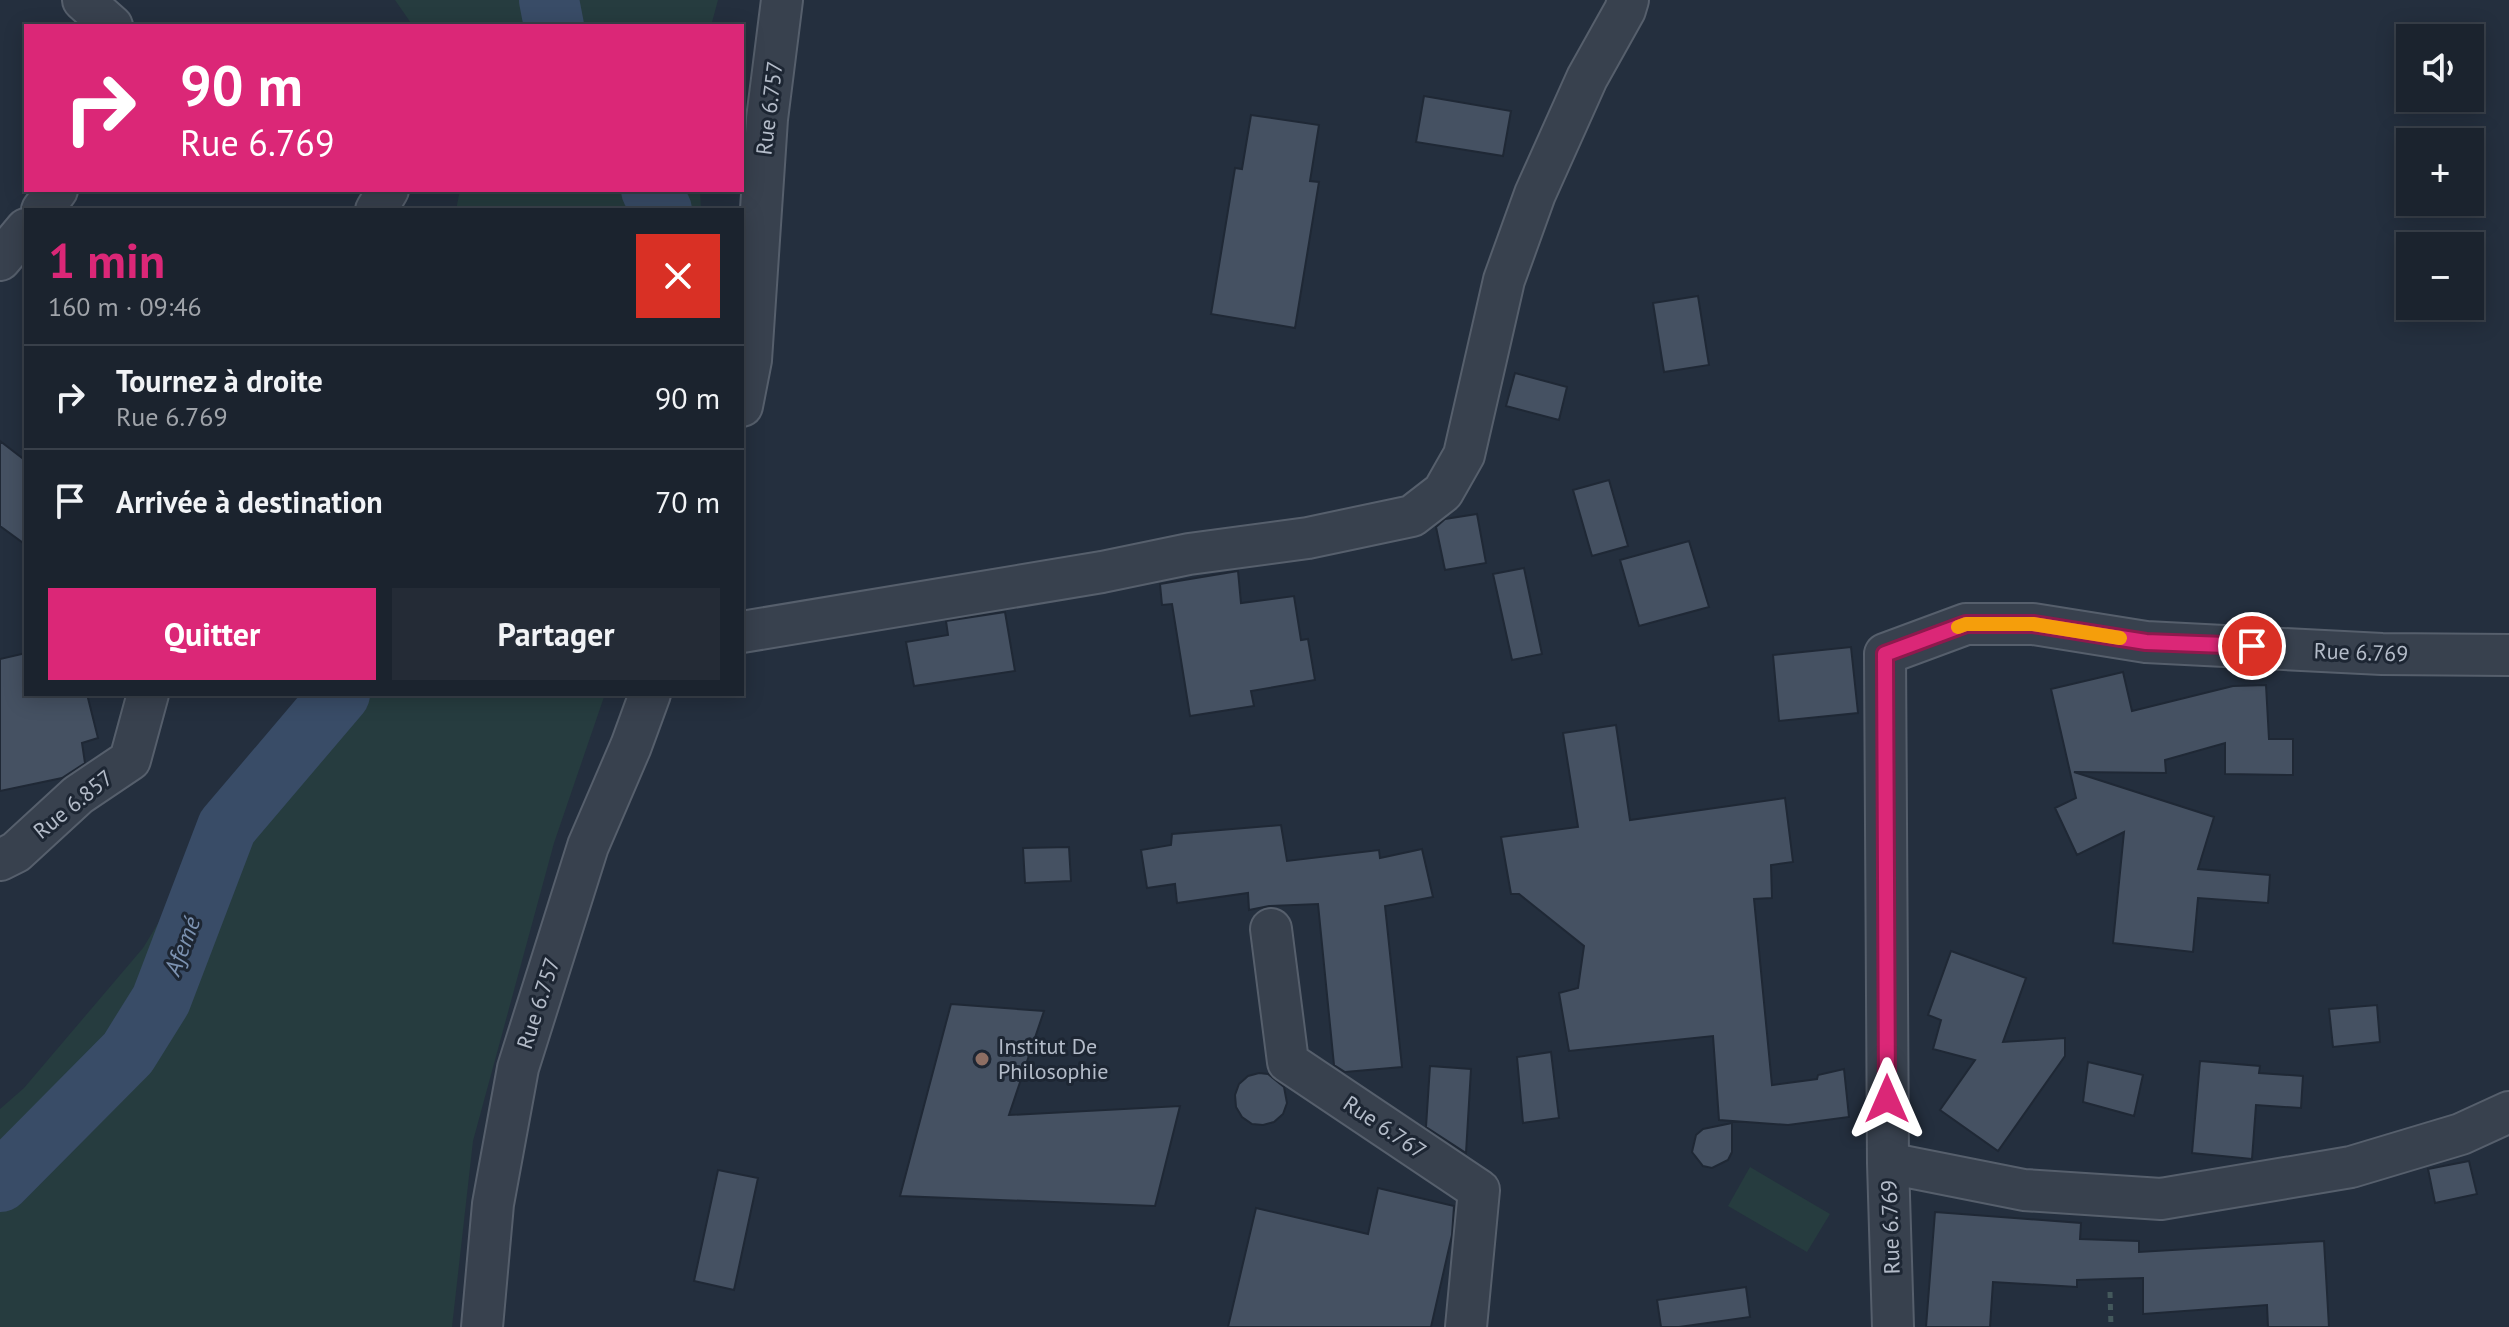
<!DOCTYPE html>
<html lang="fr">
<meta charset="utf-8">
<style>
:root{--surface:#1b232e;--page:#242b36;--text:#f1f3f6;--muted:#a0a4aa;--line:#39404a;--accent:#db2777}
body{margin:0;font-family:"PT Sans",sans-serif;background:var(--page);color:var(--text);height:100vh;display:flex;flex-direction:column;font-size:30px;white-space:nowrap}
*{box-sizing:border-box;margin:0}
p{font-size:26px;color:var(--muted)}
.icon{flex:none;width:44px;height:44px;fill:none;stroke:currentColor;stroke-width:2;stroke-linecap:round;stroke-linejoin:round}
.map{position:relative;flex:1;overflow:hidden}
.details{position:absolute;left:24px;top:208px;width:720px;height:488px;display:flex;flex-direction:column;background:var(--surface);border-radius:0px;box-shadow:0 4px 20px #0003,0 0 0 2px var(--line)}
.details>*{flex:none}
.guide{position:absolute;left:24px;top:24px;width:720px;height:168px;border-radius:0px;box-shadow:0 4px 20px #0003,0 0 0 2px var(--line);background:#db2777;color:#fff;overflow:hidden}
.tools{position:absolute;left:2396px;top:24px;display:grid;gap:16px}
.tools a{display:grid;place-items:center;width:88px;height:88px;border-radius:0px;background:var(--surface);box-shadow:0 4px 20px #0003,0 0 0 2px var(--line);font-size:40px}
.pin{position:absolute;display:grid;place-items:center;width:68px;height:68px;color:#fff;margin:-34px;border:4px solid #fff;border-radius:50%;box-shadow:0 2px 8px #0007}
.me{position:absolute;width:88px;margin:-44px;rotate:0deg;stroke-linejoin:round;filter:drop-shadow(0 0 6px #0008)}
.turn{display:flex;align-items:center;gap:28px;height:168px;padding:0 24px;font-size:36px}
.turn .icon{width:104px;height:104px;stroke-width:2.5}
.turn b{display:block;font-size:56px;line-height:68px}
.round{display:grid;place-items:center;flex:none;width:84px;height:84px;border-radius:0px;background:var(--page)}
.headline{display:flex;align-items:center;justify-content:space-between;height:136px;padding:0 24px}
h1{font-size:48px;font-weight:700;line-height:60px;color:var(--accent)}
.cta{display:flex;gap:16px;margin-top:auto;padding:16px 24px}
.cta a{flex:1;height:92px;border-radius:0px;background:var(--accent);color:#fff;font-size:32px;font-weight:700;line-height:92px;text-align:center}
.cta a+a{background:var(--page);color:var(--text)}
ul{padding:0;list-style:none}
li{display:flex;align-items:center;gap:24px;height:104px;padding:0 24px;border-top:2px solid var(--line)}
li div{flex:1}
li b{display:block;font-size:30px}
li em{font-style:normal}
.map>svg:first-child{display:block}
</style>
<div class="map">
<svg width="2509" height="1327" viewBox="0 0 2509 1327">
<rect width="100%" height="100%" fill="#242f3e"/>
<path fill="#263c3f" d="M395,0H718L711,26H413Z
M460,190H700L701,210H456Z
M319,694H605L554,843L473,1141L452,1327H0V1109L24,1088L143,948L246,779Z
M1750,1167L1830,1214L1807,1252L1728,1206Z"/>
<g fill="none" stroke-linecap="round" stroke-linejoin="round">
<path stroke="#394c67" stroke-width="60" d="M549,0L554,26
M651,190L662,210
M0,1182L128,1053L161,1000L227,827L340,694"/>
</g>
<path fill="#455162" stroke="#1f2835" stroke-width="2" d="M1424,96L1511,111L1503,156L1416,142Z
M1251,115L1319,125L1310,181L1319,182L1295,328L1211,314L1235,168L1242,169Z
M1698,296L1709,365L1664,372L1653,303Z
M1515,373L1567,387L1559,420L1506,406Z
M0,441L26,461V545L0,526Z
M1609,480L1628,546L1592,556L1573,490Z
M1477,514L1486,563L1445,570L1436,527L1445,519Z
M1689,541L1709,607L1639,626L1620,560Z
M1524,568L1542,654L1512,660L1493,574Z
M1238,571L1241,603L1294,596L1301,640L1308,639L1315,680L1251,691L1254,706L1190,716L1172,604L1162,605L1160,584Z
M1005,612L1015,671L914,686L906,642L948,635L946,621Z
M1851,647L1858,713L1779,721L1773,655Z
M26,653V694H87L98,738L82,743L85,763L62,778L0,791V659Z
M2123,672L2132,711L2233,686L2266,685L2269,739H2293V775L2225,774V743L2165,760L2166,773L2074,772L2214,817L2198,869L2270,875L2268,903L2198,898L2193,952L2113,943L2124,832L2077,855L2055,808L2076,798L2051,689Z
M1616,725L1630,820L1785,798L1793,862L1771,865L1772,898L1754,899L1772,1085L1817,1079L1818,1075L1844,1069L1849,1117L1788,1125L1719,1120L1713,1036L1569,1051L1559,993L1578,988L1584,946L1519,894H1511L1501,837L1578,827L1563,733Z
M1281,825L1287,861L1379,850L1380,858L1422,849L1433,897L1385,906L1402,1067L1345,1072L1334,1065L1318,904L1269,906L1249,910L1248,893L1177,903L1175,884L1147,888L1141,850L1171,845L1172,834Z
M1069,847L1071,881L1025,883L1023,848Z
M1951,951L2026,978L2003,1042L2065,1038V1056L1998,1151L1940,1110L1975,1060L1933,1049L1941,1020L1928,1015Z
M951,1004L1044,1011L1009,1115L1180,1106L1155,1206L900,1196Z
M2377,1005L2380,1042L2333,1047L2329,1009Z
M1551,1052L1559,1118L1523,1123L1517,1057Z
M2200,1061L2260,1066L2259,1073L2303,1076L2301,1108L2256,1105L2252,1159L2192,1153Z
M2088,1062L2143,1075L2134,1116L2083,1102Z
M1430,1066L1471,1069L1466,1153L1426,1127Z
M1259,1073L1268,1074L1284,1087L1287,1103L1283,1114L1274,1122L1263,1125L1252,1124L1242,1117L1236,1107L1235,1095L1239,1084L1248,1076Z
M1732,1123V1152L1728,1160L1712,1168L1703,1166L1692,1152L1696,1135L1703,1129Z
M2469,1161L2477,1194L2435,1203L2428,1169Z
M718,1170L758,1178L734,1290L694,1281Z
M1378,1188L1454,1206L1452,1235L1431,1327H1228L1256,1208L1368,1234Z
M1935,1212L2081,1223L2080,1239L2139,1241V1252L2324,1241L2329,1327H2268L2267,1305L2143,1314V1278L2077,1280V1287L1993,1282L1990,1327H1926Z
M1746,1287L1750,1317L1679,1327H1661L1657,1300Z"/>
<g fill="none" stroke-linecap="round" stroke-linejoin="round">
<defs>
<path id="minor" d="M83,0L112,26
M42,210L57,190
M376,210L388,190
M0,260L26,229
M742,406L751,360L767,119L782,0
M742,632L1102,572L1189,554L1308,538L1412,516L1443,492L1464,455L1504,280L1535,194L1587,78L1625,10L1628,0
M0,860L16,852L78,795L130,760L148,694
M1271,929L1288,1062L1479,1190L1466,1327
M1888,1163L2024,1190L2161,1199L2351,1167L2461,1134L2509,1112
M482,1327L493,1204L518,1068L588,846L631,746L650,694
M1893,1327L1888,1163L1885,654L1966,624H2033L2146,642L2382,654L2509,655"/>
</defs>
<use href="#minor" stroke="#565f6c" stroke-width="44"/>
<path stroke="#44595c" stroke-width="5" stroke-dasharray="6 6" stroke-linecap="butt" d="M2110,1292L2111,1327"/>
<use href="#minor" stroke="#38414e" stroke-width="40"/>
</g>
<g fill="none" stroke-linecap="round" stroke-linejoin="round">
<defs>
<path id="route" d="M1887,1099L1885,654L1966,624H2033L2146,642L2252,646"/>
</defs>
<use href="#route" stroke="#8e194d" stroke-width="20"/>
<use href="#route" stroke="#db2777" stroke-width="14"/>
<path stroke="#f59e0b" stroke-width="14" d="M1958,627L1966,624H2033L2120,638"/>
</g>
<circle fill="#8d6e63" stroke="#1d2633" stroke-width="3" cx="982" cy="1059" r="8"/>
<g text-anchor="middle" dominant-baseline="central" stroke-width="6" stroke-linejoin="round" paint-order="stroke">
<g font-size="22" fill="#b4bcc9" stroke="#1d2633">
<text transform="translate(769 108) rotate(-83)">Rue 6.757</text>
<text transform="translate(2361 652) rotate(2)">Rue 6.769</text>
<text transform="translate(73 804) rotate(-39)">Rue 6.857</text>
<text transform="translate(538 1003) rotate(-72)">Rue 6.757</text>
<text transform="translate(1385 1127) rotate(34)">Rue 6.767</text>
<text transform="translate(1890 1227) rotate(-92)">Rue 6.769</text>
</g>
<g font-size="22" fill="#b4bcc9" stroke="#1d2633" text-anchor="start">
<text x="998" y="1046">Institut De<tspan x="998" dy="25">Philosophie</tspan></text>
</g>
<g font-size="24" font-style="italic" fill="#7c92b1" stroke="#1d2633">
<text transform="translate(182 946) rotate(-69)">Afemé</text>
</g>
</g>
</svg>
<div class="tools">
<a><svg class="icon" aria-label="sound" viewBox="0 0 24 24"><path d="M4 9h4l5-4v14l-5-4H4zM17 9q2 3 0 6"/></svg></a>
<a>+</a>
<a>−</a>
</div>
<div class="pin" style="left:2252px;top:646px;background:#d93025"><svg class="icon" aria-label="arrive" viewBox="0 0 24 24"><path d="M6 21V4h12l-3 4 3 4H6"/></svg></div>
<svg class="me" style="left:1887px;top:1099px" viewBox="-20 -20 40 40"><path d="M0-17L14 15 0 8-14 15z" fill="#db2777" stroke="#fff" stroke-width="4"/></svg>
<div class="guide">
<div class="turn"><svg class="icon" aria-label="right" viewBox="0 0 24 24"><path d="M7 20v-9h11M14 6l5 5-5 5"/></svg><div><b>90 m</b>Rue 6.769</div></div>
</div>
<section class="details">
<div class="headline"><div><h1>1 min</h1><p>160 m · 09:46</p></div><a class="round" style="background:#d93025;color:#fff"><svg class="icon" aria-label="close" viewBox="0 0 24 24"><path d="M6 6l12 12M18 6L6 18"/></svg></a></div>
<ul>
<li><svg class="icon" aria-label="right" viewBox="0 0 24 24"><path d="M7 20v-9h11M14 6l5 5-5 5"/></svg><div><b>Tournez à droite</b><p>Rue 6.769</p></div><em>90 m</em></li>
<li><svg class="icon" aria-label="arrive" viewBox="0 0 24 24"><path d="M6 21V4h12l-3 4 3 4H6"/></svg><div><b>Arrivée à destination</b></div><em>70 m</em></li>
</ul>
<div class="cta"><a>Quitter</a><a>Partager</a></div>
</section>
</div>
